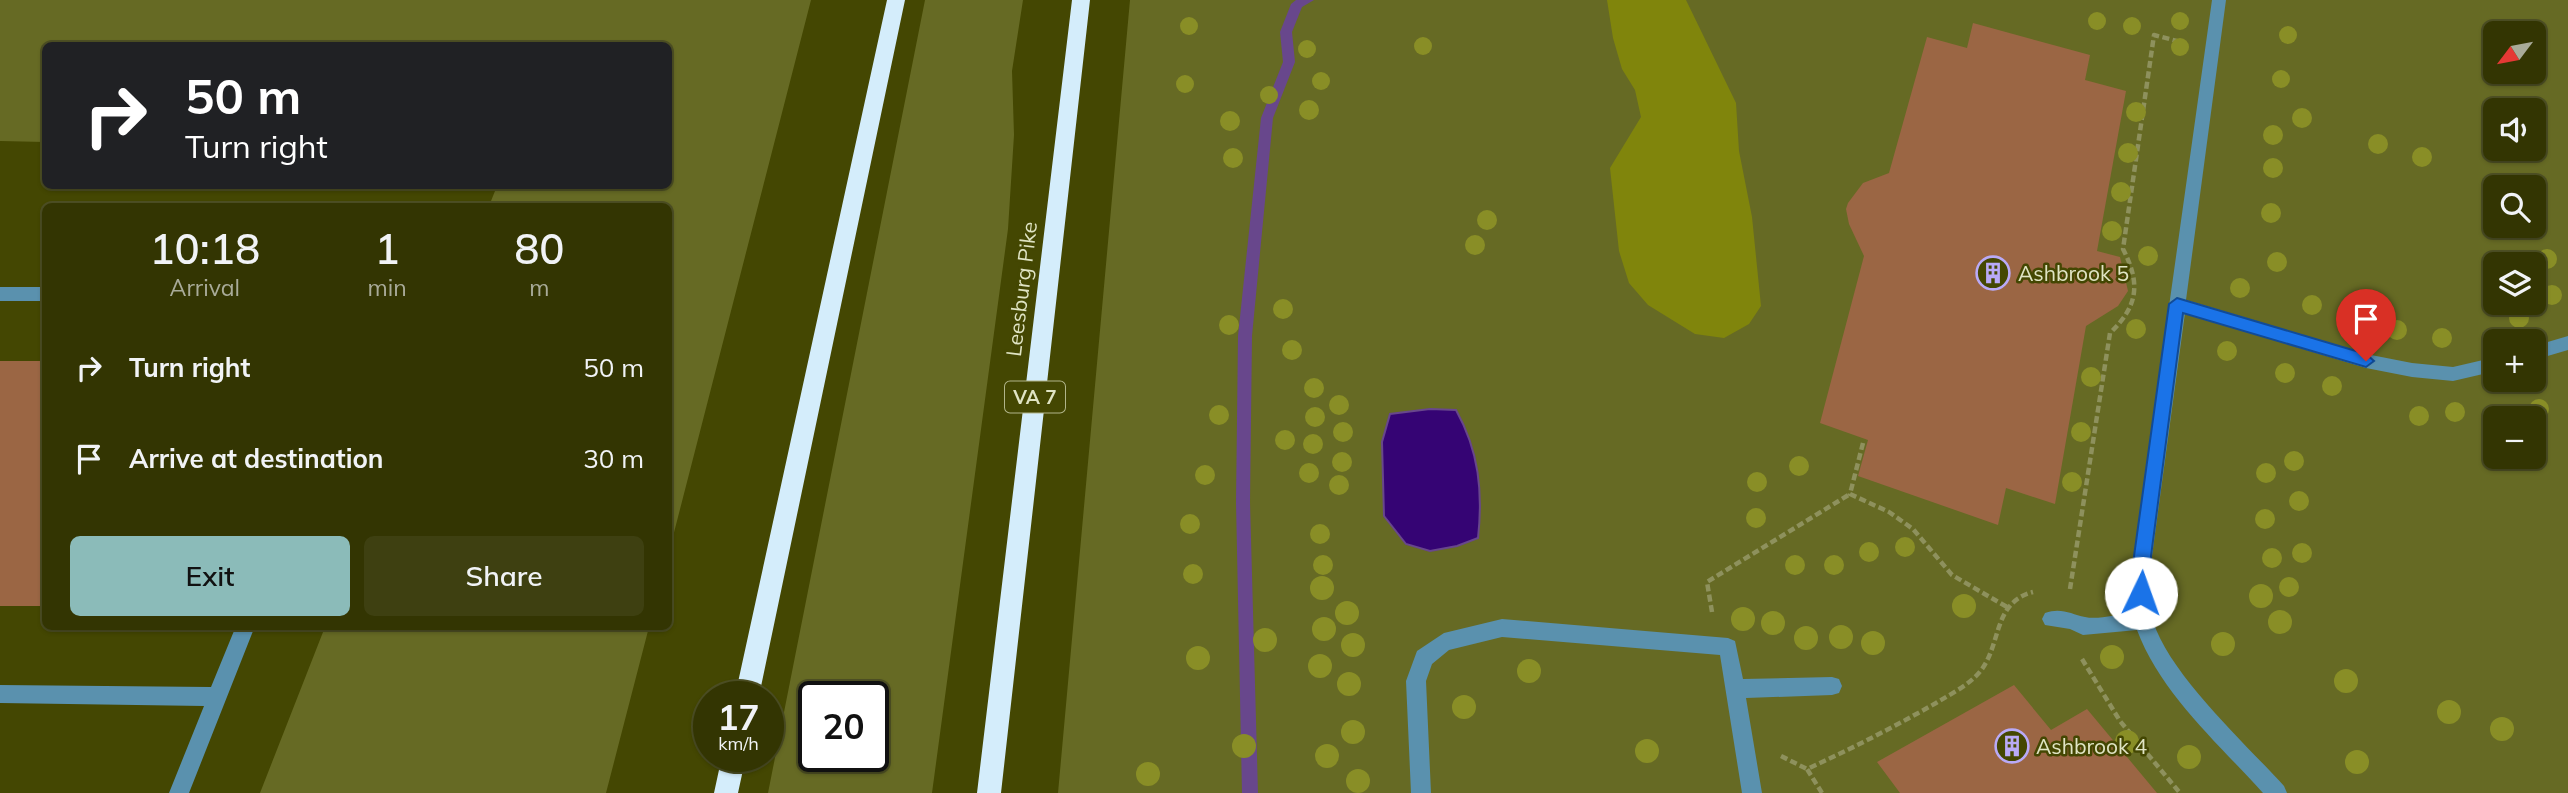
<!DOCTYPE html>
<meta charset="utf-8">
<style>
:root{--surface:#333502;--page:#3e4011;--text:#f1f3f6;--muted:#a9ab99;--line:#4e5024;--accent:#8bbbb9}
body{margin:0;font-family:Mulish,sans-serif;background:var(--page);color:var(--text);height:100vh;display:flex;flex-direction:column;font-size:26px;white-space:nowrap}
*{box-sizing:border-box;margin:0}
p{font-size:23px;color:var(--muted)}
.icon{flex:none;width:38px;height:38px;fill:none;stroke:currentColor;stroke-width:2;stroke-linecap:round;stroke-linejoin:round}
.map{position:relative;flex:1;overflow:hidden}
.panel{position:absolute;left:42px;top:203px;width:630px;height:427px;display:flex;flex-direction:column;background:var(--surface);border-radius:10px;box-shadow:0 2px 5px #0004,0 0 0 2px var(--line)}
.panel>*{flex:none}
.guide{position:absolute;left:42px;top:42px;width:630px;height:147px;border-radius:10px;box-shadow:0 2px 5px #0004,0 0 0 2px var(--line);background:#202124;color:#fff;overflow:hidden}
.needle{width:46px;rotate:238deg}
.buttons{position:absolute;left:2483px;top:21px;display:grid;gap:14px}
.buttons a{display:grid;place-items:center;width:63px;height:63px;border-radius:10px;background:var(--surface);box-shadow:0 2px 5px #0004,0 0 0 2px var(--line);font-size:35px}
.speed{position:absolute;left:693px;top:681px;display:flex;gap:14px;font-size:35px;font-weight:700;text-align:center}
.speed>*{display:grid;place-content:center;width:91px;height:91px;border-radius:50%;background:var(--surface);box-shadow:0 2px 5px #0004,0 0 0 2px var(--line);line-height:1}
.speed small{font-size:18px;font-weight:400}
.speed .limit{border:4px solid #111;border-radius:10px;background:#fff;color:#111}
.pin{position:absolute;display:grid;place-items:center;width:60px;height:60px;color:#fff;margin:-72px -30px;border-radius:50% 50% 50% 0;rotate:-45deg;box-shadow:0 0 7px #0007}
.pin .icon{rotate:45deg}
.me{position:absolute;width:77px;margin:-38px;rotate:3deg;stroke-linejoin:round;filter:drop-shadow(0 0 5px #0008)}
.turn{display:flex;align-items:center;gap:24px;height:147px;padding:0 28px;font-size:32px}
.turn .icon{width:91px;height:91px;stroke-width:2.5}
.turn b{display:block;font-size:49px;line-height:60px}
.eta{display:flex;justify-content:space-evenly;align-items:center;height:119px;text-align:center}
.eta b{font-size:42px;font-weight:600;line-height:49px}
.button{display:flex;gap:14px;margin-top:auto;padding:14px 28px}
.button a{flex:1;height:80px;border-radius:10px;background:var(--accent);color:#111;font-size:28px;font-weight:600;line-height:80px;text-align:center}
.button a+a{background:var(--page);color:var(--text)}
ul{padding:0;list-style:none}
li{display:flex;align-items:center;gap:21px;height:91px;padding:0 28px}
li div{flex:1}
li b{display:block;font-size:26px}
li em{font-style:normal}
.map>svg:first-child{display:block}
</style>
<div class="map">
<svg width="2568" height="793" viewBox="0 0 2568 793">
<rect width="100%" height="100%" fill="#444702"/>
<path fill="#666a24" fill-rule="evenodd" d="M0,0H811L669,552L668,206H489L497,186H668V46H46L45,142L0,141Z
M925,0H1023L1012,71L1014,135L1008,229L932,793H768ZM814,696H873V756H814Z
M1130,0H2568V793H1058ZM2496,33H2534V72H2496ZM2496,110H2534V149H2496ZM2496,187H2534V226H2496ZM2496,264H2534V303H2496ZM2496,341H2534V380H2496ZM2496,418H2534V457H2496Z
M325,627H649L606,793H260Z"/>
<path fill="#80850c" d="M1607,0H1686L1736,103L1739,151L1752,217L1761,306L1749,324L1724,338L1695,334L1648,305L1629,283L1619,251L1610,168L1641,117L1635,90L1622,69L1613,38Z"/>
<path fill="#350474" stroke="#68478c" stroke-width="2" d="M1430,409L1456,410C1479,451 1483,492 1478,538L1457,546L1430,551L1406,544L1384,516L1382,442L1390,414Z"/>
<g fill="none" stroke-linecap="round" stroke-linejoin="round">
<path fill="#68478c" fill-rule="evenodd" d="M1296,0H1314L1302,7L1292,32L1295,62L1273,118L1252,336L1250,502L1258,793H1242L1236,502L1238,336L1261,118L1283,62L1280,32L1291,4Z"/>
</g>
<path fill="#9b6644" d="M1973,23L2090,55L2085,80L2126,91L2097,251L2120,257L2128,291L2118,306L2086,326L2055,504L2006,488L1998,525L1858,476L1868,440L1820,423L1864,256L1849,224L1846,209L1848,203L1863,183L1889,173L1927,37L1967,48Z
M0,361H46V606H0Z
M2014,685L2051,730L2087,709L2157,793H1900L1877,762Z"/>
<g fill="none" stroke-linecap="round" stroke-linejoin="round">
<path stroke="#8e915d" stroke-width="4.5" stroke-dasharray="7 3.5" stroke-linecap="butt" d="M1863,443L1850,494L1889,512L1913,529L1952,575L2007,607
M2070,589L2110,333C2138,306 2141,284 2123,249L2154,35L2181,42
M1712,612L1707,582L1850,494
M2082,659L2120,721L2180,793
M1781,756L1807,769
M1822,793L1807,769C1851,749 1894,727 1936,703C1949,695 1965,687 1976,676C2003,650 1990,603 2033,592"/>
<path fill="#5a91ae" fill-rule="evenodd" d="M2212,0H2226L2186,300L2366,354L2412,363L2453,367L2496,357V371L2453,381L2412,377L2366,368L2185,313L2152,556C2151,577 2147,600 2153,621C2170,675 2245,743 2284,786L2287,793H2263C2219,744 2161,694 2137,630L2083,635L2070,629L2045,625L2042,619L2045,613C2061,607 2071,614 2085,617C2098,620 2118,614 2132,613L2134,556Z
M0,287H46V301H0Z
M2568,336V350L2534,360V346Z
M1502,619L1728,638L1735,641L1743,679L1832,677L1839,679L1842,686L1839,693L1832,695L1746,698L1762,793H1742L1720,655L1502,637L1449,650L1432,664L1426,681L1431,793H1411L1406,681L1417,651L1444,633Z
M236,626H255L189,793H169L204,706L0,703V685L211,687Z"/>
<path fill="#d4edfb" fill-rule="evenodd" d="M887,0H905L759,696H735Z
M1072,0H1090L1001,793H977Z
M722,756H746L738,793H714Z"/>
</g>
<g fill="#898e26">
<circle cx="2097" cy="21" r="9"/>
<circle cx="2180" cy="21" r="9"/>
<circle cx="1189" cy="26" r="9"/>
<circle cx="2132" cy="26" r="9"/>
<circle cx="2288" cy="35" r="9"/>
<circle cx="1423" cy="46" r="9"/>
<circle cx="2180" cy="47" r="9"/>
<circle cx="1307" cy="49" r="9"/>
<circle cx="2281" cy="79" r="9"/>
<circle cx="1321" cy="81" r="9"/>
<circle cx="1185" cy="84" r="9"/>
<circle cx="1269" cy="95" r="9"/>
<circle cx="1309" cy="110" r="10"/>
<circle cx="2136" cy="112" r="10"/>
<circle cx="2302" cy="118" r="10"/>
<circle cx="1230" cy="121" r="10"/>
<circle cx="2273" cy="135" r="10"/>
<circle cx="2378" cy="144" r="10"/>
<circle cx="2128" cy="153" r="10"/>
<circle cx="2422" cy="157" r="10"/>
<circle cx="1233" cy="158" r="10"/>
<circle cx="2273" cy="168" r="10"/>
<circle cx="2121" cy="192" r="10"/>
<circle cx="2271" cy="213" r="10"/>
<circle cx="1487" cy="220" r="10"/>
<circle cx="2112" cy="231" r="10"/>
<circle cx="1475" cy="245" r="10"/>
<circle cx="2148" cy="256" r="10"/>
<circle cx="2547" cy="259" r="10"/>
<circle cx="2277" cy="262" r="10"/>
<circle cx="2240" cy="288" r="10"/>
<circle cx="2552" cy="295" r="10"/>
<circle cx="2312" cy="305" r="10"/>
<circle cx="1283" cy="309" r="10"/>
<circle cx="2519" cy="318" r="10"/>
<circle cx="1229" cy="325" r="10"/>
<circle cx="2136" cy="329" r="10"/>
<circle cx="2397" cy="330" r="10"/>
<circle cx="2442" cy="338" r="10"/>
<circle cx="1292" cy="350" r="10"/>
<circle cx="2227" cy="351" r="10"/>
<circle cx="2285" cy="373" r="10"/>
<circle cx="2091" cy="377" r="10"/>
<circle cx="2332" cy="386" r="10"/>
<circle cx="1314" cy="388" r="10"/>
<circle cx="1339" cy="405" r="10"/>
<circle cx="2539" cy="409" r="10"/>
<circle cx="2455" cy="412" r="10"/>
<circle cx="1219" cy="415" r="10"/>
<circle cx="2419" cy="416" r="10"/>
<circle cx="1315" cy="417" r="10"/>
<circle cx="1343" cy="432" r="10"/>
<circle cx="2081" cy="432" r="10"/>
<circle cx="1285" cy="440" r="10"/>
<circle cx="1313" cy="444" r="10"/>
<circle cx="2294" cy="461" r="10"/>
<circle cx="1342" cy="462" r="10"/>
<circle cx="1799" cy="466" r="10"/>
<circle cx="1309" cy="473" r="10"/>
<circle cx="2266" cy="473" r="10"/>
<circle cx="1205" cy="475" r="10"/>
<circle cx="1757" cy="482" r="10"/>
<circle cx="2072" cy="482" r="10"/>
<circle cx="1339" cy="485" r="10"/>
<circle cx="2299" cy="501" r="10"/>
<circle cx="1756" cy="518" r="10"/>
<circle cx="2265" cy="519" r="10"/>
<circle cx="1190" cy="524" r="10"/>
<circle cx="1320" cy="534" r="10"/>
<circle cx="1905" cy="547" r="10"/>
<circle cx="1869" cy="552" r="10"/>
<circle cx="2302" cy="553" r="10"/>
<circle cx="2272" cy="558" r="10"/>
<circle cx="1323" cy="565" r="10"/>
<circle cx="1795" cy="565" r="10"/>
<circle cx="1834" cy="565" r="10"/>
<circle cx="1193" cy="574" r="10"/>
<circle cx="1322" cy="588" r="12"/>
<circle cx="2289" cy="587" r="10"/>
<circle cx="2261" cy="596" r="12"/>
<circle cx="1964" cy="606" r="12"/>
<circle cx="1347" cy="613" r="12"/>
<circle cx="1743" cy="619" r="12"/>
<circle cx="2280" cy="622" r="12"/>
<circle cx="1773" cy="623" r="12"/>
<circle cx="1324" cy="629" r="12"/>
<circle cx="1841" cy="637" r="12"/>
<circle cx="1806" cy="638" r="12"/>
<circle cx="1265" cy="640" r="12"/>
<circle cx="1873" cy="643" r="12"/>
<circle cx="2223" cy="644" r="12"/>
<circle cx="1353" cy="645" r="12"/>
<circle cx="2112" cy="657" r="12"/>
<circle cx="1198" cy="658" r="12"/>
<circle cx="1320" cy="666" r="12"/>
<circle cx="1529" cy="671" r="12"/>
<circle cx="2346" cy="681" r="12"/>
<circle cx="1349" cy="684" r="12"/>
<circle cx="1464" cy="707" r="12"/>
<circle cx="2449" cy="712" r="12"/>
<circle cx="2502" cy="729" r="12"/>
<circle cx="1353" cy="732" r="12"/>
<circle cx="2127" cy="742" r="12"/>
<circle cx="1244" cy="746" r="12"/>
<circle cx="1647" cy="751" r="12"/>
<circle cx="1327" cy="756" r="12"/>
<circle cx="2189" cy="757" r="12"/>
<circle cx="2357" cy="762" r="12"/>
<circle cx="1148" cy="774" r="12"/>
<circle cx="1358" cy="781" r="12"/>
</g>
<path fill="#1a73e8" stroke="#114b97" stroke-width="2" d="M2177,298L2366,354L2374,361L2366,367L2183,313L2151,556L2149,593L2141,601L2132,593L2134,556L2169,304Z"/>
<defs>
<symbol id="building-ring" viewBox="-11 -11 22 22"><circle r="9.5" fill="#444702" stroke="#b9aaf7" stroke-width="1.5"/><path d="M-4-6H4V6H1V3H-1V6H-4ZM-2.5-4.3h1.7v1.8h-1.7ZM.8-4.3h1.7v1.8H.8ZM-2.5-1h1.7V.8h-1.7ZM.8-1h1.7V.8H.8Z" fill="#b9aaf7"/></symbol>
</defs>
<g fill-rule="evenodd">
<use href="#building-ring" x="1974" y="254" width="38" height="38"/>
<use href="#building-ring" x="1993" y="727" width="38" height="38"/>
</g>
<g text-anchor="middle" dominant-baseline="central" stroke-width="5" stroke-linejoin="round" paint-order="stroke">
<rect fill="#444702" stroke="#b1b58a" stroke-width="2" x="1005" y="381.5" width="60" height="31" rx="5"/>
<g font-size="19" font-weight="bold" fill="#e0e4c4">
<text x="1035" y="397">VA 7</text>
</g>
<g font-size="21" fill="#e0e4c4" stroke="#444702" text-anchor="start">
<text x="2018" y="273">Ashbrook 5</text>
<text x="2036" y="746">Ashbrook 4</text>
</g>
<g font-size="21" fill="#e0e4c4" stroke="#444702">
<text transform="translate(1021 289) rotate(-83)">Leesburg Pike</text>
</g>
</g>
</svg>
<div class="buttons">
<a><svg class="needle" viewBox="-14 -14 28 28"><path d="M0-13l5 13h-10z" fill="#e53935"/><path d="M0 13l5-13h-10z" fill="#a9ab99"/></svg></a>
<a><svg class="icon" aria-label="sound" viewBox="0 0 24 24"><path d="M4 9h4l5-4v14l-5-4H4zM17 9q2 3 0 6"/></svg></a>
<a><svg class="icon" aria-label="search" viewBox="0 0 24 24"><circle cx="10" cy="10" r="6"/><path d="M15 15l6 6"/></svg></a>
<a><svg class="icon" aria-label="layers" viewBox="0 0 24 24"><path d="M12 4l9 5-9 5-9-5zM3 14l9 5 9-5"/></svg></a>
<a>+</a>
<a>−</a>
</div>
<div class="speed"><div>17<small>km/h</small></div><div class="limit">20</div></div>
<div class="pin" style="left:2366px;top:361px;background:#d93025"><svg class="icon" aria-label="arrive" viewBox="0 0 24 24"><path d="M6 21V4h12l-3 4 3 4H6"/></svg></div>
<svg class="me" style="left:2141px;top:593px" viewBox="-20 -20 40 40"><circle r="19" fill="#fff"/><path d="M0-13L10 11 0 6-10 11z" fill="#1a73e8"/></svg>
<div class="guide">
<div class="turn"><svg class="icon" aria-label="right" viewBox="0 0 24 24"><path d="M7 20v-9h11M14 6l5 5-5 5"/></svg><div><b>50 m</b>Turn right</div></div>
</div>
<section class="panel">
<div class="eta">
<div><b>10:18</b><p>Arrival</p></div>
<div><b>1</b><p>min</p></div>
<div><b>80</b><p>m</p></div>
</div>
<ul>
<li><svg class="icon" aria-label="right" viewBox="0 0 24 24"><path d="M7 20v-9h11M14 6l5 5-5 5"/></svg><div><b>Turn right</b></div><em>50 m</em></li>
<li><svg class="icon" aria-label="arrive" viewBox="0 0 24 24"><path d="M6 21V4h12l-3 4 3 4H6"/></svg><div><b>Arrive at destination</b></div><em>30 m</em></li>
</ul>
<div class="button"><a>Exit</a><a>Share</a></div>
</section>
</div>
